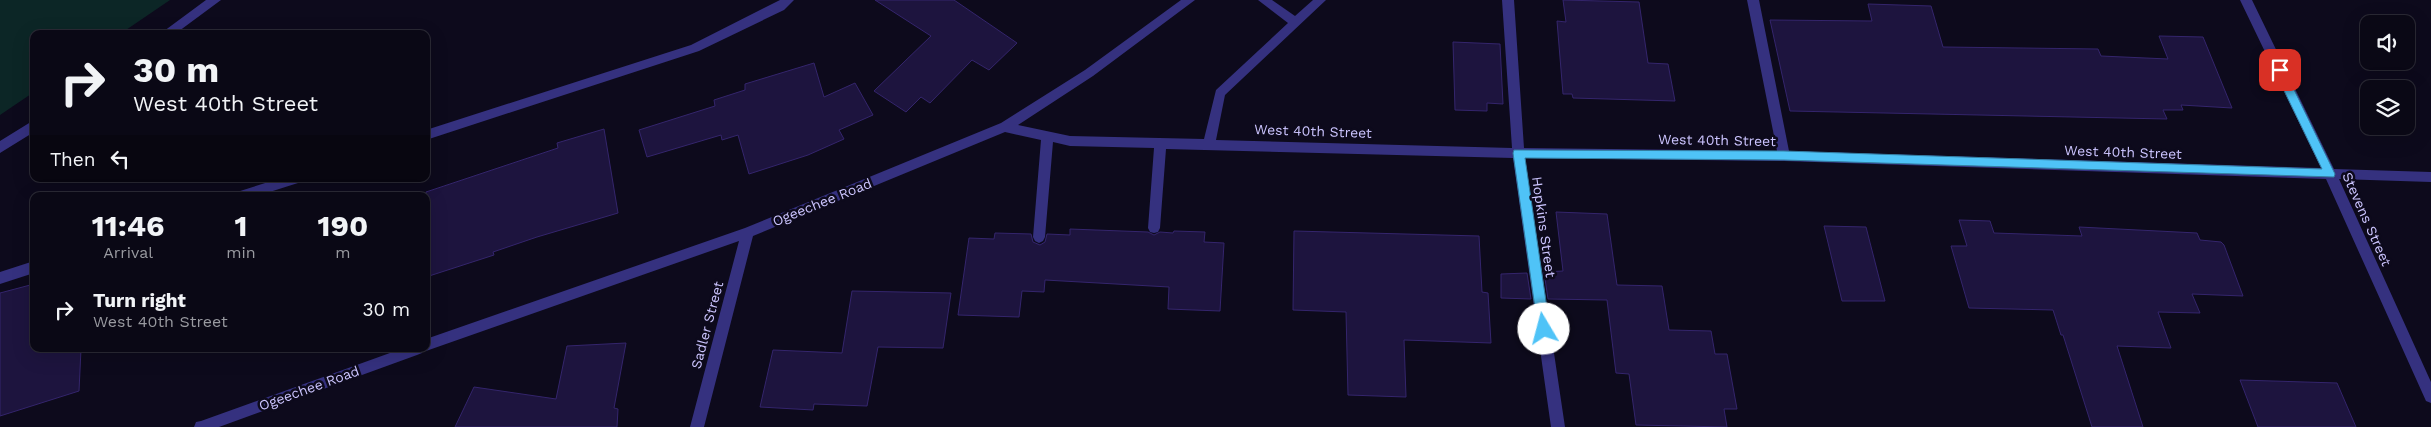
<!DOCTYPE html>
<style>
:root{--surface:#0a0815;--page:#181622;--text:#f1f3f6;--muted:#999aa0;--line:#2a2934}
body{margin:0;font-family:"Work Sans",sans-serif;background:var(--page);color:var(--text);height:100vh;display:flex;flex-direction:column;font-size:19px;white-space:nowrap}
*{box-sizing:border-box;margin:0}
p{font-size:16px;color:var(--muted)}
.icon{flex:none;width:28px;height:28px;fill:none;stroke:currentColor;stroke-width:2;stroke-linecap:round;stroke-linejoin:round}
.map{position:relative;flex:1;overflow:hidden}
.drawer{position:absolute;left:30px;top:192px;width:400px;height:160px;display:flex;flex-direction:column;background:var(--surface);border-radius:10px;box-shadow:0 5px 20px #0002,0 0 0 1px var(--line)}
.drawer>*{flex:none}
.banner{position:absolute;left:30px;top:30px;width:400px;height:152px;border-radius:10px;box-shadow:0 5px 20px #0002,0 0 0 1px var(--line);background:#0a0815;color:var(--text);overflow:hidden}
.controls{position:absolute;left:2360px;top:15px;display:grid;gap:10px}
.controls a{display:grid;place-items:center;width:55px;height:55px;border-radius:10px;background:var(--surface);box-shadow:0 5px 20px #0002,0 0 0 1px var(--line);font-size:25px}
.pin{position:absolute;display:grid;place-items:center;width:42px;height:42px;color:#fff;margin:-21px;border-radius:10px;box-shadow:0 2px 8px #0006}
.me{position:absolute;width:55px;margin:-28px;rotate:352deg;stroke-linejoin:round;filter:drop-shadow(0 0 4px #0008)}
.turn{display:flex;align-items:center;gap:18px;height:105px;padding:0 20px;font-size:22px}
.turn .icon{width:65px;height:65px;stroke-width:2.5}
.turn b{display:block;font-size:35px;line-height:42px}
.then{display:flex;align-items:center;height:48px;padding:0 20px;background:#0003;gap:10px;font-size:19px}
.eta{display:flex;justify-content:space-evenly;align-items:center;height:85px;text-align:center}
.eta b{font-size:30px;font-weight:700;line-height:35px}
ul{padding:0;list-style:none}
li{display:flex;align-items:center;gap:15px;height:65px;padding:0 20px}
li div{flex:1}
li b{display:block;font-size:19px}
li em{font-style:normal}
.map>svg:first-child{display:block}
</style>
<div class="map">
<svg width="2431" height="427" viewBox="0 0 2431 427">
<rect width="100%" height="100%" fill="#0d0a1c"/>
<path fill="#0c2626" d="M0,0H170L120,34H34V92L0,115Z"/>
<path fill="#1d143e" stroke="#34256c" d="M875,0H954L1017,43L989,70L972,60L930,103L921,97L906,112L874,91L931,36Z
M1563,0L1639,2L1648,63L1668,64L1675,101L1573,98L1572,94H1563L1557,21L1566,22Z
M1868,4L1931,6L1943,47L2098,49L2101,56L2168,59L2159,36L2203,37L2232,108L2181,105L2183,110H2163L2167,119L1790,111L1770,20L1872,21Z
M1453,42L1500,44L1503,104L1487,103V111L1455,110Z
M814,63L824,97L855,83L873,115L839,130L844,139L808,155L749,174L738,135L722,140L721,135L647,157L639,130L715,106L714,100L745,90V84Z
M604,129L618,213L537,237L493,252L494,255L426,277V192L558,148L557,143Z
M1556,212L1607,214L1617,285L1662,286L1669,330L1711,331L1715,354H1727L1737,409H1724L1727,427L1636,425L1629,374L1616,373L1607,300L1548,299L1544,272L1563,271Z
M1959,220L1990,221L1994,233L2082,236L2079,227L2197,233L2200,240L2221,242L2224,245L2243,296L2192,294L2200,313L2158,312L2171,348L2117,346L2143,427H2092L2063,335H2061L2053,310L1969,308L1951,246H1967Z
M1824,226L1866,227L1885,301H1842Z
M1070,229L1148,232L1154,235L1160,232L1173,233L1174,231L1205,232L1204,242L1224,243L1220,311L1168,309L1169,287L1045,280L1044,292L1022,291L1019,317L958,315L969,238L994,239L995,233L1031,234L1033,242L1040,245L1045,242L1047,234L1070,235Z
M1294,231L1479,236L1482,292L1488,293L1491,343L1404,340L1406,397L1348,395L1346,312L1293,310Z
M1527,273L1531,299L1501,298V274Z
M34,284V349H81L79,391L0,416V293Z
M852,291L951,293L943,348L878,347L867,406L814,404L813,410L760,407L773,350L842,353Z
M626,343L614,408L618,409L617,427H455L474,387L556,399L567,346Z
M2240,380L2337,383L2356,427H2258Z"/>
<g fill="none" stroke-linecap="round" stroke-linejoin="round">
<path fill="#35317f" fill-rule="evenodd" d="M206,0H221L175,34H160Z
M780,0H794L784,10L699,51L426,140V130L691,45Z
M1181,0H1195L1093,76L1018,125L1070,136L1204,139L1216,90L1288,23L1258,0H1272L1295,16L1313,0H1326L1225,95L1216,140L1512,148L1502,0H1514L1524,148L1777,151L1747,0H1759L1789,151L2321,168L2240,0H2252L2334,169L2431,172V182L2339,179L2431,382V403L2426,401L2326,179L1784,161L1525,158L1565,427H1551L1513,158L1166,149L1160,228L1158,232L1154,233L1150,232L1148,228L1154,148L1070,146L1053,142L1045,237L1043,241L1039,243L1035,241L1033,237L1041,140L1005,132L753,236L704,427H690L739,241L426,351L423,350L422,353L417,355L219,427H194L196,422L201,421L401,349H426V339L745,228L1001,123L1085,70Z
M34,120V132L0,153V141Z
M278,179H300L298,183L257,196H235L237,192Z
M34,261V273L0,284V272Z"/>
</g>
<path fill="#4fc3f7" stroke="#337fa1" d="M2280,65L2283,67L2335,174L2334,177L1784,160L1525,158L1550,329L1544,335L1538,329L1513,153L1514,150L1784,151L2322,169L2274,70Z"/>
<g text-anchor="middle" dominant-baseline="central" stroke-width="5" stroke-linejoin="round" paint-order="stroke">
<g font-size="14" fill="#ccc5ff" stroke="#0d0a1c">
<text transform="translate(1313 131) rotate(2)">West 40th Street</text>
<text transform="translate(1717 140) rotate(1)">West 40th Street</text>
<text transform="translate(2123 152) rotate(2)">West 40th Street</text>
<text transform="translate(822 202) rotate(-22)">Ogeechee Road</text>
<text transform="translate(2367 219) rotate(66)">Stevens Street</text>
<text transform="translate(1544 227) rotate(82)">Hopkins Street</text>
<text transform="translate(707 325) rotate(-75)">Sadler Street</text>
<text transform="translate(309 388) rotate(-20)">Ogeechee Road</text>
</g>
</g>
</svg>
<div class="controls">
<a><svg class="icon" aria-label="sound" viewBox="0 0 24 24"><path d="M4 9h4l5-4v14l-5-4H4zM17 9q2 3 0 6"/></svg></a>
<a><svg class="icon" aria-label="layers" viewBox="0 0 24 24"><path d="M12 4l9 5-9 5-9-5zM3 14l9 5 9-5"/></svg></a>
</div>
<div class="pin" style="left:2280px;top:70px;background:#d93025"><svg class="icon" aria-label="arrive" viewBox="0 0 24 24"><path d="M6 21V4h12l-3 4 3 4H6"/></svg></div>
<svg class="me" style="left:1544px;top:329px" viewBox="-20 -20 40 40"><circle r="19" fill="#fff"/><path d="M0-13L10 11 0 6-10 11z" fill="#4fc3f7"/></svg>
<div class="banner">
<div class="turn"><svg class="icon" aria-label="right" viewBox="0 0 24 24"><path d="M7 20v-9h11M14 6l5 5-5 5"/></svg><div><b>30 m</b>West 40th Street</div></div>
<div class="then">Then<svg class="icon" aria-label="left" viewBox="0 0 24 24"><path d="M17 20v-9H6M10 6l-5 5 5 5"/></svg></div>
</div>
<section class="drawer">
<div class="eta">
<div><b>11:46</b><p>Arrival</p></div>
<div><b>1</b><p>min</p></div>
<div><b>190</b><p>m</p></div>
</div>
<ul>
<li><svg class="icon" aria-label="right" viewBox="0 0 24 24"><path d="M7 20v-9h11M14 6l5 5-5 5"/></svg><div><b>Turn right</b><p>West 40th Street</p></div><em>30 m</em></li>
</ul>
</section>
</div>
